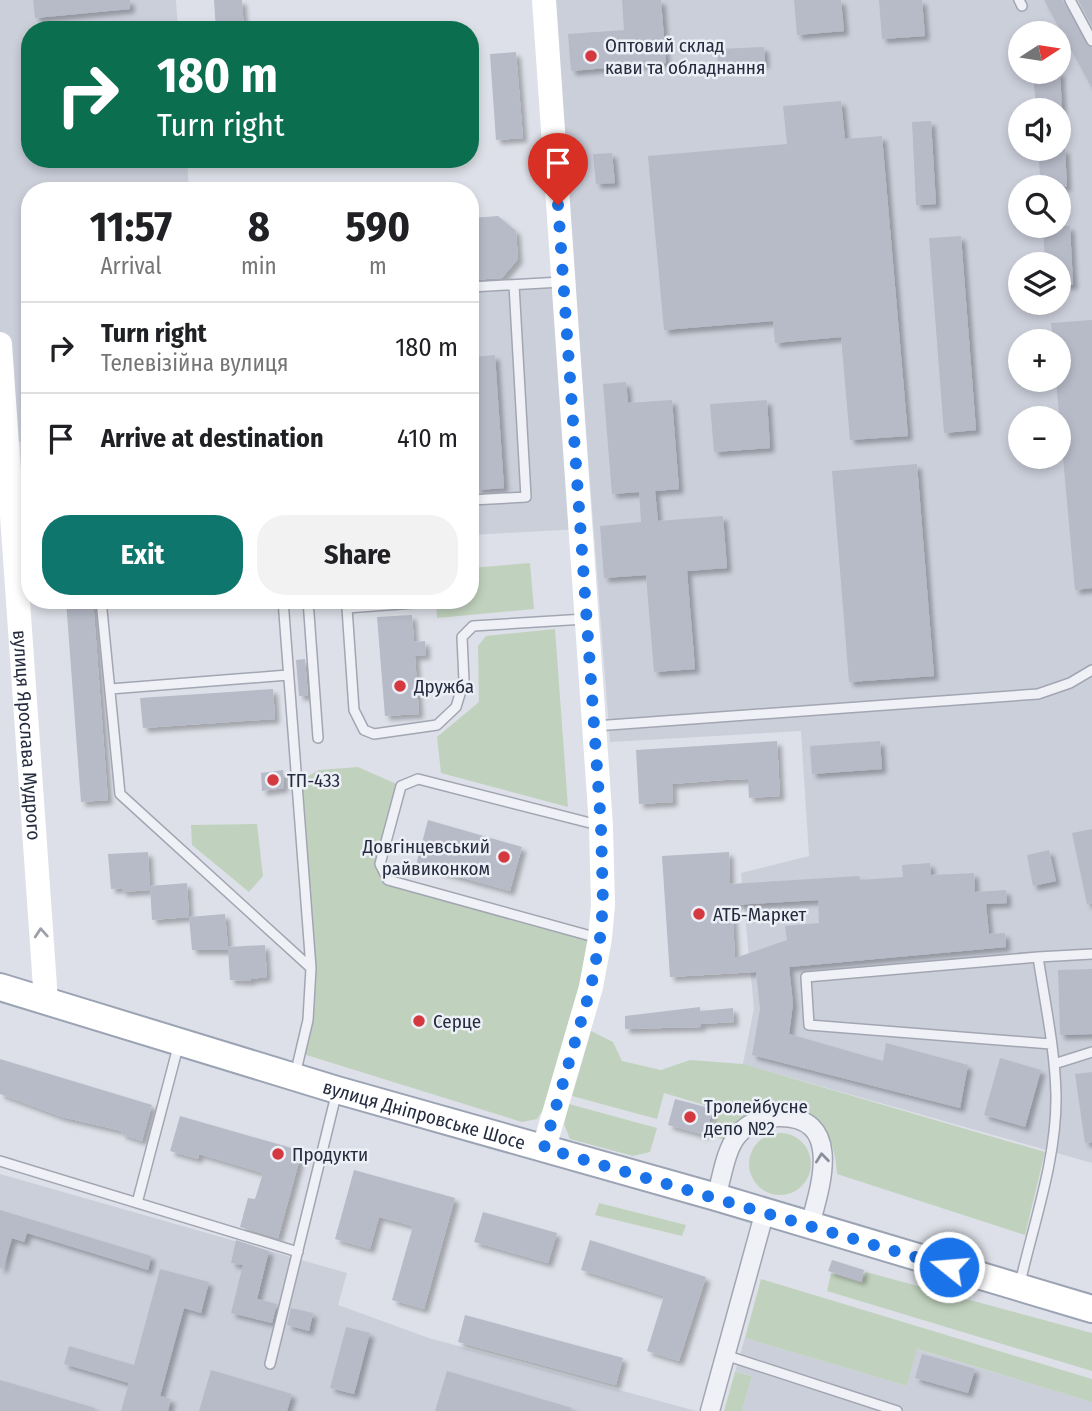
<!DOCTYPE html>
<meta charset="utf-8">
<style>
:root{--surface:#fff;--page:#f2f2f2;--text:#202124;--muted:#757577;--line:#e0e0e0;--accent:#0f766e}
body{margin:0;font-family:"Fira Sans Condensed",sans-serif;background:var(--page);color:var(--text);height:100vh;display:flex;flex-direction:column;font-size:26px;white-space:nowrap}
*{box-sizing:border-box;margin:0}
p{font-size:23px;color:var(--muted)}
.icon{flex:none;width:38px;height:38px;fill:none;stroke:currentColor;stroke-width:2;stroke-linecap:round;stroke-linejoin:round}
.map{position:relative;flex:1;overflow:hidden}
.sheet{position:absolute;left:21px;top:182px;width:458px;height:427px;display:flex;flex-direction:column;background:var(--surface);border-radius:28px;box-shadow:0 4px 10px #0003}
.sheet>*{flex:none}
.guide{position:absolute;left:21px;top:21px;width:458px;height:147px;border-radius:28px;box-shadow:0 4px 10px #0003;background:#0b6e4f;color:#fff;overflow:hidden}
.needle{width:46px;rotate:78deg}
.tools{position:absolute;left:1008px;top:21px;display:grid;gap:14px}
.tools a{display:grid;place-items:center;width:63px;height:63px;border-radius:50%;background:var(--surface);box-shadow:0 4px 10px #0003;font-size:35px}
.pin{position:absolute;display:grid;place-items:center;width:60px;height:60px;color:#fff;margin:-72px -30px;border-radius:50% 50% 50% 0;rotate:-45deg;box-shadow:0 0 7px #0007}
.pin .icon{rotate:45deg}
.me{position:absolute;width:77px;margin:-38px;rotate:287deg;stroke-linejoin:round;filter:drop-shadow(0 0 5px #0008)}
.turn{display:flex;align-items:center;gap:24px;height:147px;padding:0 21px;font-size:32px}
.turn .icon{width:91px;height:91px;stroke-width:2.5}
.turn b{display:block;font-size:49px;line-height:60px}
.eta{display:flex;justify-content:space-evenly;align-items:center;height:119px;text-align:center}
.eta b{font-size:42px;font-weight:700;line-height:49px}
.button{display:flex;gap:14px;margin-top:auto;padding:14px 21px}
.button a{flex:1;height:80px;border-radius:28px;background:var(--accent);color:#fff;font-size:28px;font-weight:700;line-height:80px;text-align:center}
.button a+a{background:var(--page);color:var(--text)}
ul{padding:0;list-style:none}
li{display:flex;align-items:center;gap:21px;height:91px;padding:0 21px;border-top:2px solid var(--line)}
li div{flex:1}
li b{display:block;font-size:26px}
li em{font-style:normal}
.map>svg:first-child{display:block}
</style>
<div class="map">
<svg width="1092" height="1411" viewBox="0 0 1092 1411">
<defs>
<filter id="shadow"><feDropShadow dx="4.5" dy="4.5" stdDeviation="2" flood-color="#0004"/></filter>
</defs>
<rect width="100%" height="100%" fill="#dde0e8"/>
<path fill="#cbcfda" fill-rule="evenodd" d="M0,0H176L178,30H30V159H187L189,191H30V441L6,443L0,351Z
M553,0H1092V1163L743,1064L754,1008L741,873L809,856L801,731L610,742ZM1020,33H1059V72H1020ZM1020,110H1059V149H1020ZM1020,187H1059V226H1020ZM1020,264H1059V303H1020ZM1020,341H1059V380H1020ZM1020,418H1059V457H1020Z
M563,282L580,529L471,535V287Z
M0,1174L347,1273L338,1305L429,1338L696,1411H0Z
M745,1338L907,1386L916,1349L1092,1402V1411H742L752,1376L735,1372Z"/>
<path fill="#c0d2bd" d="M530,563L534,609L437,618L436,600H471V568Z
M555,629L568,807L441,773L437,737L479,702L478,646L486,636Z
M358,767L401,786L380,864L388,880L590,936L582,985L545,1107L537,1119L522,1122L300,1053L311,968L296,783L319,770Z
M257,824L263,876L249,892L192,845L191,825Z
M591,1031L613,1042L622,1061L661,1070L690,1060L743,1064L1045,1152L1025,1235L837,1174C835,1102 764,1080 725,1140L711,1136L718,1109L664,1093L657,1119L572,1096Z
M569,1104L657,1128L650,1152L633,1156L570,1139L564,1124Z
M749 1164a31 31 0 1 1 62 0a31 31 0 1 1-62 0Z
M599,1203L686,1225L682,1236L595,1215Z
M866,1272L1092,1333V1371L827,1291L831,1273L862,1283Z
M761,1279L1092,1379V1402L917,1349L907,1386L745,1338Z
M735,1372L752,1376L742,1411H724Z"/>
<path fill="#b7bbc8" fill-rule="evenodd" filter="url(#shadow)" d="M33,0H130V9L35,18Z
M214,0H242L244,30H216Z
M622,0H661L666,63L571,71L568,34L624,30Z
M794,0H841L844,31L797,35Z
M879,0H922L925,36L882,39Z
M1044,0H1063L1086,44L1092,48V88Z
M1078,0H1092V26Z
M764,47L765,64L718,67L717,49Z
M516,52L523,138L496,140L490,54Z
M1033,72H1060L1062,110H1036Z
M841,101L845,139L882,136L908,436L850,440L841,337L775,343L773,321L664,330L648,156L787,144L783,106Z
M931,121L936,204L916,205L912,122Z
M1038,149H1065L1067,187H1041Z
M612,153L615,183L596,184L593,154Z
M498,216L516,231L518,259L502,278L471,280V218Z
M1043,226H1070L1073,285H1059V264H1045Z
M961,236L976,430L944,433L929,238Z
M1092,320V588L1075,590L1056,380H1059V341H1053L1051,323Z
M495,355L504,488L477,490L471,357Z
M626,382L628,403L672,400L679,489L655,491L658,521L723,516L727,568L687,571L695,669L654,672L646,575L604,578L600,526L641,522L639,492L612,494L603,384Z
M767,400L770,448L714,452L710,404Z
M917,464L934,676L849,682L832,471Z
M66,600H93L108,800L81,802Z
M412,615L414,642L425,641L426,655L415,656L419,714L385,716L377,617Z
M305,659L308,696H299L296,660Z
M273,689L275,719L143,728L140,698Z
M777,741L780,796L749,798L748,779L724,780L672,784L673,802L639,804L636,750Z
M880,741L882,769L812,774L810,746Z
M283,770L284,788L262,791L261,773Z
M428,820L522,847L510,891L416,865Z
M1092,829V903L1087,904L1072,833Z
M1049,850L1056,881L1033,886L1027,855Z
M148,852L150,890L122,892V888L111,889L108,854Z
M729,852L730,884L859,876L860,880L903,877L902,865L930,863L931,875L974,873L975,892L1006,890L1007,903L986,904L989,934L1005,933L1006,947L789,967L793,1004L789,1034L883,1061L886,1043L968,1065L960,1108L752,1055L760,1009L756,972L670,977L662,856ZM818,900L819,923L785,926L787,940L735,958L732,905Z
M187,883L189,917L152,920L150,886Z
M225,914L228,947L265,945L267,977L251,979V981L230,980L228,950H192L189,917Z
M1092,969V1034L1060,1035L1058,970Z
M700,1007V1011L733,1008L734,1022L701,1024V1027L625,1029V1016Z
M1000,1058L1041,1070L1025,1127L984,1115Z
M0,1059L152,1105L142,1141L121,1134L122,1131L62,1117L0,1094Z
M1092,1072V1142L1085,1143L1075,1074Z
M675,1099L713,1109L705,1135L668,1125Z
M180,1116L302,1151L278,1238L240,1227L248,1198L255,1199L263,1173L199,1154L198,1159L170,1151Z
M354,1170L455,1198L424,1309L392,1300L413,1226L379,1217L370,1249L335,1239Z
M0,1210L151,1256L148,1270L27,1233L24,1242L12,1238L3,1269L0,1268Z
M483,1212L557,1233L548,1263L474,1242Z
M236,1240L269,1251L257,1299L277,1304L272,1323L231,1313L243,1265L231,1263Z
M590,1240L706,1277L679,1361L647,1351L664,1296L581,1270Z
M832,1260L864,1270L861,1281L828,1271Z
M160,1269L209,1282L201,1313L184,1308L160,1396L171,1399L168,1411H121L129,1383L64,1364L69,1346L134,1365Z
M291,1308L313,1313L309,1331L287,1325Z
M465,1315L623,1358L616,1385L458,1342Z
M346,1327L370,1333L354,1394L330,1388Z
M922,1354L975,1369L968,1393L915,1378Z
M211,1370L292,1394L287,1411H199Z
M447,1371L572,1408L571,1411H435Z
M0,1380L95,1408V1411H0Z"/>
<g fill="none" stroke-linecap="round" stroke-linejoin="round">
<defs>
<path id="lane" d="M1019,0L1022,6
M1070,0L1092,41
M471,287L561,282
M471,500L526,497L514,285
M13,501L30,500
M101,600L120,794L311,968
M283,600L311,968L308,1020L295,1075
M308,600L318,738
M414,603L347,608L354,710L364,730L374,734L437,725L456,707L464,681L462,637L473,626L585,619
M110,689L288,675
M595,726L1038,694L1070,683L1092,670
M598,825L418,779L401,786L380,864L388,880L598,938
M1038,957L1092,954
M1054,1064L1092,1052
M0,1161L298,1252
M137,1203L179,1043
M1020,1283C1034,1222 1057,1158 1056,1095C1055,1049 1045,1003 1038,957L806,977L809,1025L1051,1044
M725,1355L897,1411
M270,1364L337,1091"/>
<path id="street" d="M716,1197C722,1178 725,1151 737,1136C748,1122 764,1117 780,1117C844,1117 820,1188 810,1225
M710,1411L765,1211"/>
<g id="primary">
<path id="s2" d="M0,987L337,1090L716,1197L1092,1309"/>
</g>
</defs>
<use href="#lane" stroke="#a2a6b2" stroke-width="12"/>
<use href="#street" stroke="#a2a6b2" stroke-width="21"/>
<use href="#primary" stroke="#9ba3b4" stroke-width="30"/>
<use href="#lane" stroke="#f0f1f6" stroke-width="9"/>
<use href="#street" stroke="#f0f1f6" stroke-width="18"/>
<g stroke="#fff" stroke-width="24">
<path d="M544,0L601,826L603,905L600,938L591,987L544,1148"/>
<path id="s1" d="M0,344L46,1001"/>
</g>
<use href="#primary" stroke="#fff" stroke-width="26"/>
</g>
<defs><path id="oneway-chevron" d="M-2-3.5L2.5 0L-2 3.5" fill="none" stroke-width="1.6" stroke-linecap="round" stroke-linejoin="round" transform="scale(1.75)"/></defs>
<use stroke="#9da0a9" href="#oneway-chevron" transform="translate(41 933) rotate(-94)"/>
<use stroke="#8a8e9a" href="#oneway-chevron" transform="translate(822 1158) rotate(-96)"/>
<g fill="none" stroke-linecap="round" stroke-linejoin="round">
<path stroke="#1a73e8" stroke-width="12" stroke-dasharray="0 21.6" d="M558,205L601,826L603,905L600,938L591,987L544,1148L949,1267"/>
</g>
<g fill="#d53940" stroke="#eceff5" stroke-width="2.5">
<circle cx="591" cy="56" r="7"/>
<circle cx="400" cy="686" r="7"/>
<circle cx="273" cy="780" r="7"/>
<circle cx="504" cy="857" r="7"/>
<circle cx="699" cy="914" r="7"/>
<circle cx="419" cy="1021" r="7"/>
<circle cx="690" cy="1117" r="7"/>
<circle cx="278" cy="1154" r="7"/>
</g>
<g text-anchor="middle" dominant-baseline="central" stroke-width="5" stroke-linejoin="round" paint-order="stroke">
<g font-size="19" fill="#252c3f" stroke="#eceff5" text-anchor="start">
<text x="605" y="45">Оптовий склад<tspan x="605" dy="22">кави та обладнання</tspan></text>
<text x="414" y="686">Дружба</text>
<text x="287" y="780">ТП-433</text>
<text x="490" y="846" text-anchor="end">Довгінцевський<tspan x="490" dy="22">райвиконком</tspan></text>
<text x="713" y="914">АТБ-Маркет</text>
<text x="433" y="1021">Серце</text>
<text x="704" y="1106">Тролейбусне<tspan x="704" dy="22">депо №2</tspan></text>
<text x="292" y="1154">Продукти</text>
</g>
<g font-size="19" fill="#252c3f" stroke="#eceff5">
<text stroke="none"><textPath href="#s1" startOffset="392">вулиця Ярослава Мудрого</textPath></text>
<text stroke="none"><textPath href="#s2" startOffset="443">вулиця Дніпровське Шосе</textPath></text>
</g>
</g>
</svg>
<div class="tools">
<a><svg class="needle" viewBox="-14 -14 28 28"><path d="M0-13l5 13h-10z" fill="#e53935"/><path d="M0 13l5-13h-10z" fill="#757577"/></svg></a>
<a><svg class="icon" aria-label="sound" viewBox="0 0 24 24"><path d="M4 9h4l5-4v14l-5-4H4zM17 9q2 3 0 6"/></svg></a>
<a><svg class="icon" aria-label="search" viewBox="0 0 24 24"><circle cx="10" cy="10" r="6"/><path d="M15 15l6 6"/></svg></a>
<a><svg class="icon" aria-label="layers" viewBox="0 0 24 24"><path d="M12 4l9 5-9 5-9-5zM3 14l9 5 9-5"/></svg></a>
<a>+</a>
<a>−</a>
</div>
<div class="pin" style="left:558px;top:205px;background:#d93025"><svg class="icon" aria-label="arrive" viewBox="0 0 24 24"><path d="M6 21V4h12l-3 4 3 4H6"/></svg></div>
<svg class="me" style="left:949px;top:1267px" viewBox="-20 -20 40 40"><circle r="17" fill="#1a73e8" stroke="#fff" stroke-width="3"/><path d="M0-11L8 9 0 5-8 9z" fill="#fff"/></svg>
<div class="guide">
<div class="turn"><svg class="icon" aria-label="right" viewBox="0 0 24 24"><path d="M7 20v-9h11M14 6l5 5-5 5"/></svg><div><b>180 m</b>Turn right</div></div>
</div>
<section class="sheet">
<div class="eta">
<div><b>11:57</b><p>Arrival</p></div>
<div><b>8</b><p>min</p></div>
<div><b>590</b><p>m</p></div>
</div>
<ul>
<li><svg class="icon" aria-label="right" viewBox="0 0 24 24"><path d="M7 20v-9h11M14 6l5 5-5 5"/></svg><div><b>Turn right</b><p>Телевізійна вулиця</p></div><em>180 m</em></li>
<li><svg class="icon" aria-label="arrive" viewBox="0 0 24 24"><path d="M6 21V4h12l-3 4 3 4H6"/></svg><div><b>Arrive at destination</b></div><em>410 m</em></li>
</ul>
<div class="button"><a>Exit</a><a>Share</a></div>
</section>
</div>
